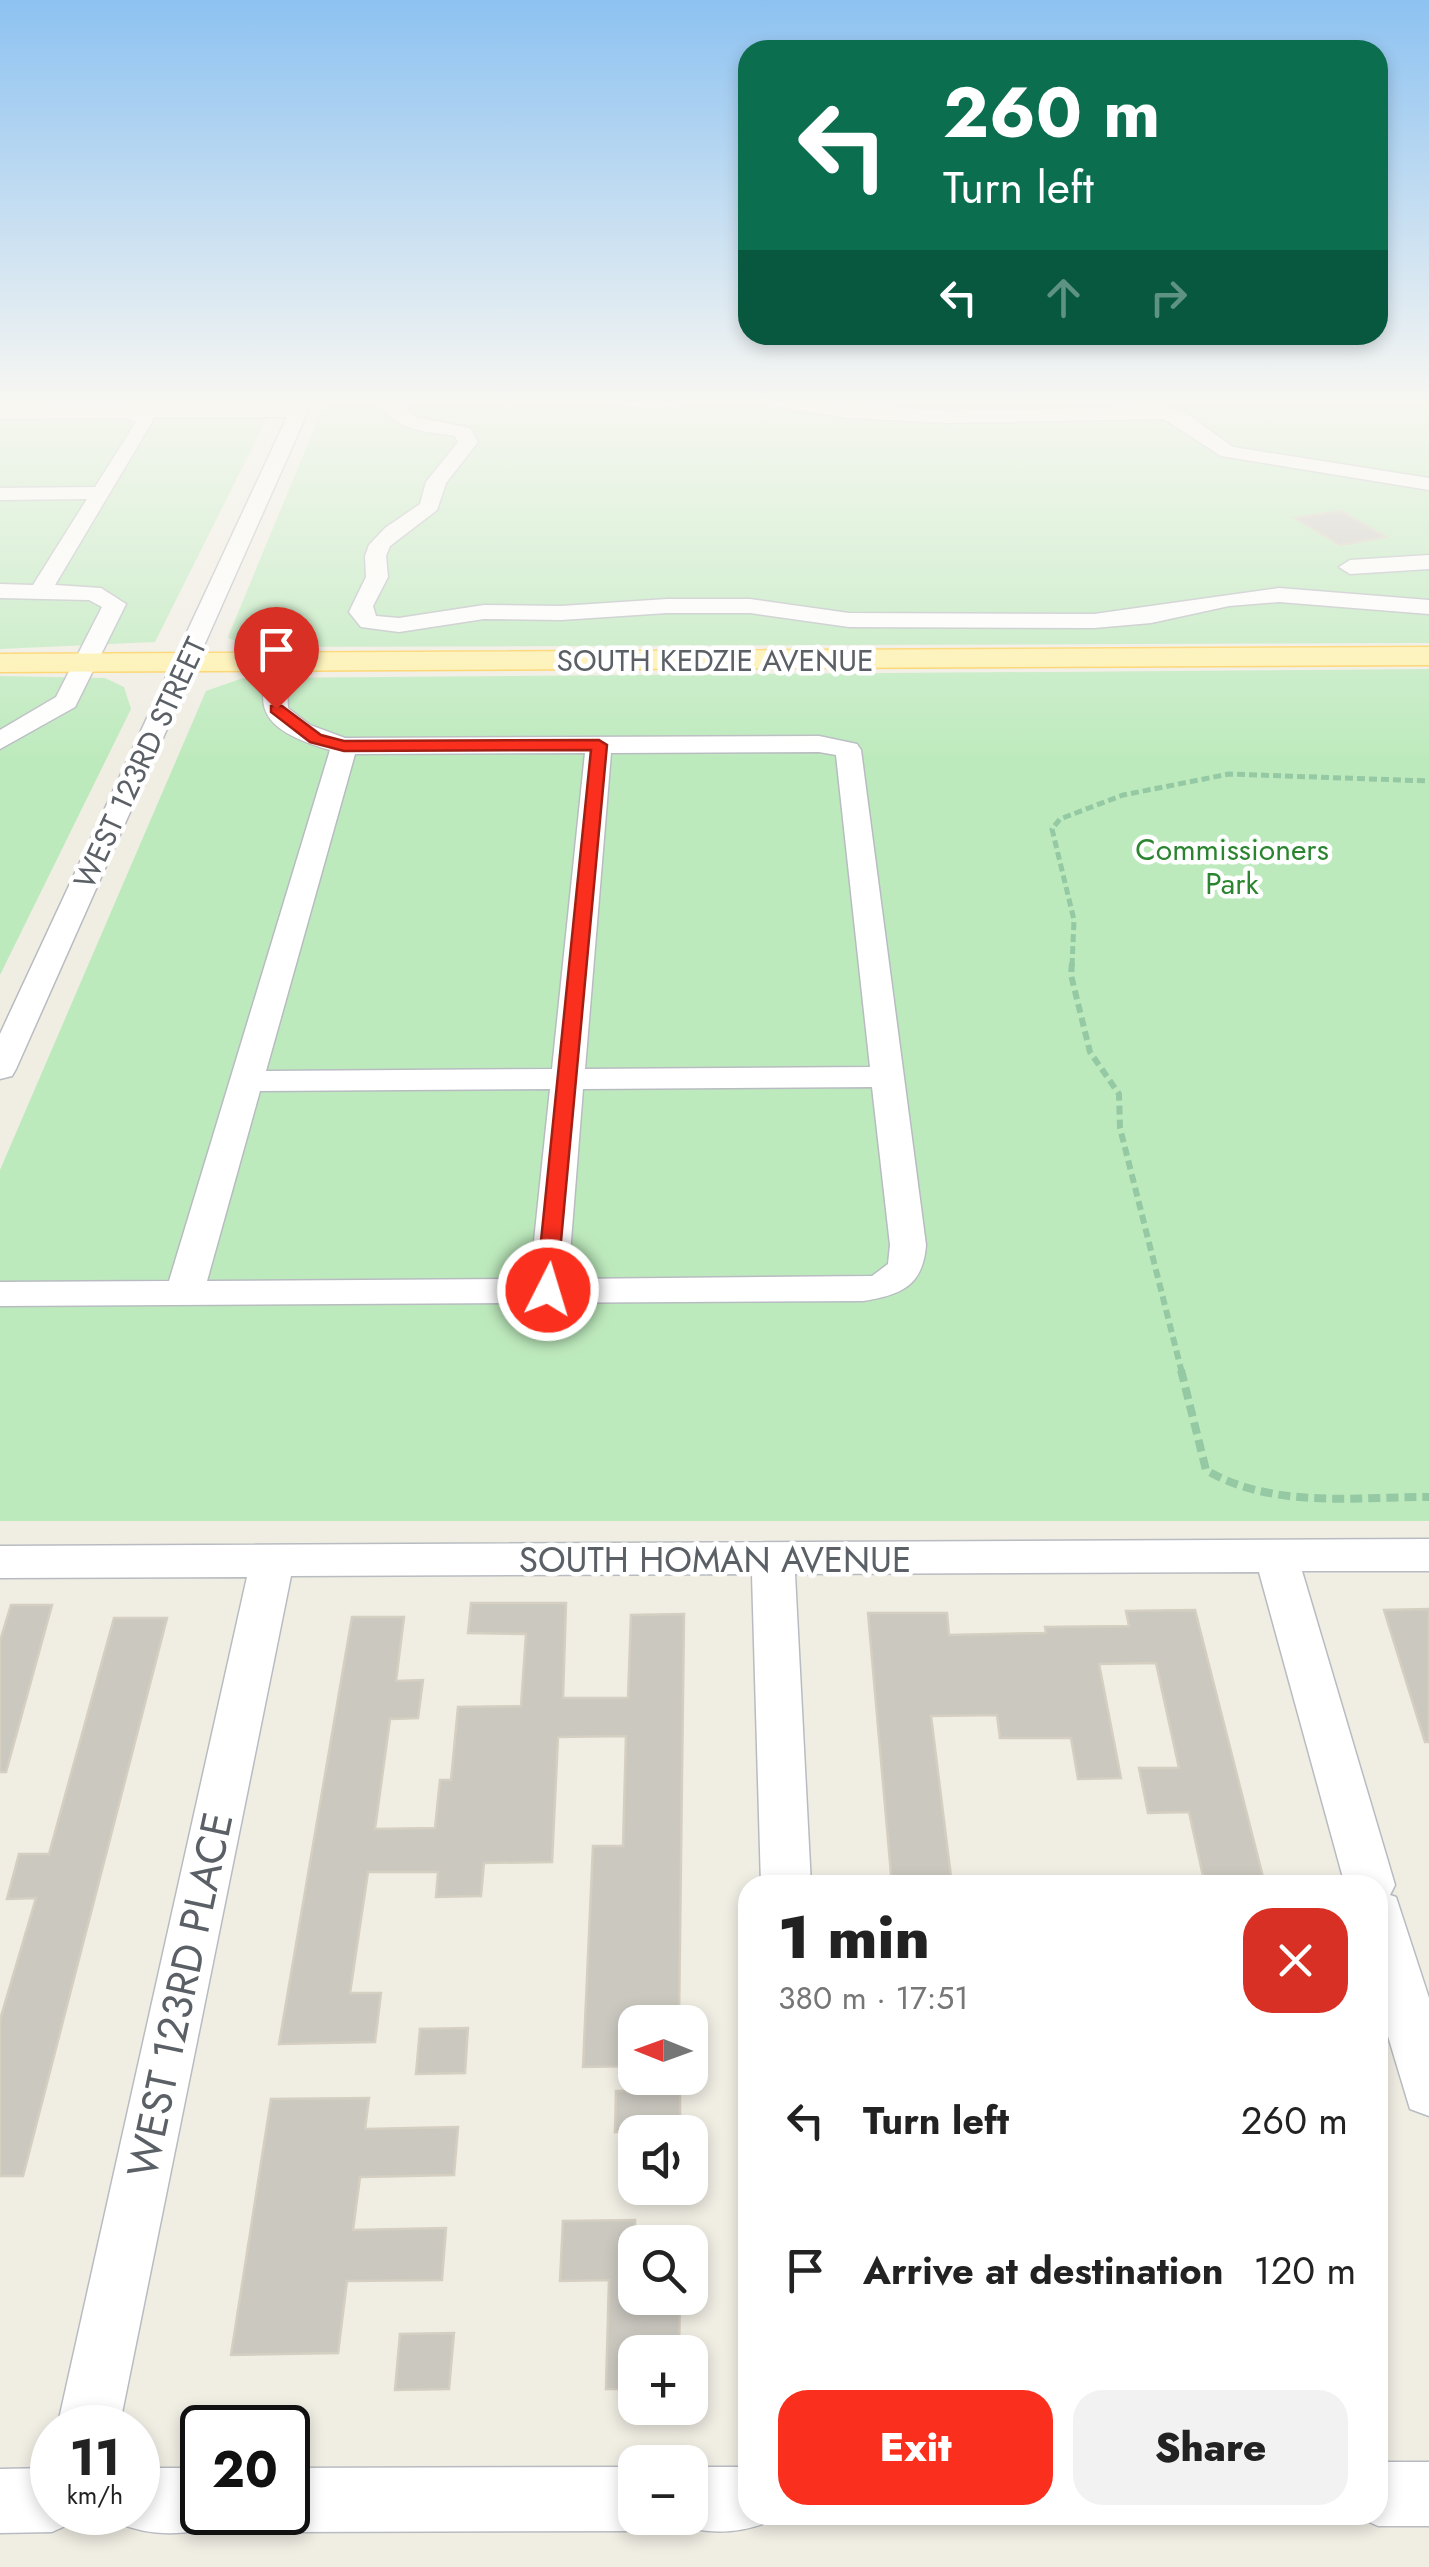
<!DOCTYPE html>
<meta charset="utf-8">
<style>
:root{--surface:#fff;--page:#f2f2f2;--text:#222;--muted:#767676;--accent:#fb2f1e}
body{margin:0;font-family:Jost,sans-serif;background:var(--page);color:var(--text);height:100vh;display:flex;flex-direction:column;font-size:38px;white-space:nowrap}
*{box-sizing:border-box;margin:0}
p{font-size:32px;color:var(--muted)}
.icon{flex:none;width:55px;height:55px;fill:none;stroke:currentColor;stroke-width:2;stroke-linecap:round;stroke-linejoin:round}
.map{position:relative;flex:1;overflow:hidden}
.drawer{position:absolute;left:738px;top:1875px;width:650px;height:650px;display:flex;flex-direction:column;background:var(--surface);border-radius:30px;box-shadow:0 5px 15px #0003}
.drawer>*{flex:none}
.banner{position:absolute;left:738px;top:40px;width:650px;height:305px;border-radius:30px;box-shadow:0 5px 15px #0003;background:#0b6e4f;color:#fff;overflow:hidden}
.needle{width:65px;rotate:271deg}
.tools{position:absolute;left:618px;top:2005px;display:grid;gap:20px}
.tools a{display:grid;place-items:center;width:90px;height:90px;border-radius:20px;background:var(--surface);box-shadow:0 5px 15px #0003;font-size:50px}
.speed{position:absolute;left:30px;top:2405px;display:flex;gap:20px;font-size:50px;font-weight:700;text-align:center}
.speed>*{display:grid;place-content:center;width:130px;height:130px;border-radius:50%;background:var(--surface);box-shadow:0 5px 15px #0003;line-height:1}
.speed small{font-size:25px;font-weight:400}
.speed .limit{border:5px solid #111;border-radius:15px;background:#fff;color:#111}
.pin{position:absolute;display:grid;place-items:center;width:85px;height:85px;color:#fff;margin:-102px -42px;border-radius:50% 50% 50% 0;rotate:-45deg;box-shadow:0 0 10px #0007}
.pin .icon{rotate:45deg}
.me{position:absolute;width:110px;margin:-55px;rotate:5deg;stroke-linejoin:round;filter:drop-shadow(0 0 8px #0008)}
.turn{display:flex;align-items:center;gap:35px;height:210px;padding:0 40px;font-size:45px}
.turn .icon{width:130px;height:130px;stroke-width:2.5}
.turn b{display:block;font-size:70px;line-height:85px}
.lanes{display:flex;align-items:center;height:95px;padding:0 40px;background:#0003;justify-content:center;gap:50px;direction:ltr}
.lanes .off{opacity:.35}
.round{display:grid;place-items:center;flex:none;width:105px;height:105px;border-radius:30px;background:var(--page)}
.overview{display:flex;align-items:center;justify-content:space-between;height:170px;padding:0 40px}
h1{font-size:60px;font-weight:800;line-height:75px}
.cta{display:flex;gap:20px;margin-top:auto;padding:20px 40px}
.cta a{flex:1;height:115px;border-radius:30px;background:var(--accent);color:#fff;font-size:40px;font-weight:800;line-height:115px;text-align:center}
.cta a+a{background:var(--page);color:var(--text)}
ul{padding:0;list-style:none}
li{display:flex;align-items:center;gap:30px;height:150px;padding:0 40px}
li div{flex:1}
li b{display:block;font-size:38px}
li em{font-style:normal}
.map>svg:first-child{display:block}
</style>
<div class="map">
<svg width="1429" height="2567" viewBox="0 0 1429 2567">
<rect width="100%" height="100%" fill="#f0ede3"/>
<path fill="#bdeabd" d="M0,400H276L155,642L0,649Z
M326,400H1429V643L253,647L228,638L230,632Z
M1429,669V1521H0V1170L206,691L243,678Z
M0,676L105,678L124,687L131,709L0,975Z"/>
<path fill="#cbc8c0" stroke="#d5cfc1" stroke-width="2.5" d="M1341,511L1386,537L1340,545L1295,518Z
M471,1603H566L563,1698H628L631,1615L684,1614L679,2022H635V2066L583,2067L593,1846H623L626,1736L558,1737L552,1862L484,1863L481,1896L436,1897L438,1872H368L350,1993H381L375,2042L279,2044L352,1617H404L396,1681L423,1680L418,1718L390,1719L375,1829L435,1828L440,1780H451L458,1707L521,1706L526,1634L468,1633Z
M11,1605H52L6,1772H0V1641Z
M1429,1609V1742H1425L1384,1610Z
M1195,1610L1265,1885H1205L1189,1812L1148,1813L1139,1768H1179L1156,1663L1099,1664L1121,1778L1078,1779L1071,1738H1000L997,1715L931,1716L952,1885H892L868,1613H947L949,1635L1046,1633L1045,1627L1129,1626L1126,1611Z
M114,1618H167L23,2176H0V2020L36,1898L7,1899L19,1854H49Z
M468,2028L465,2073L416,2074L420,2029Z
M680,2090V2132H615L616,2091Z
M369,2098L365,2129L458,2127L454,2175L360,2177L353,2230L446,2228L442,2280L347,2281L338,2353L231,2355L271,2099Z
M635,2220V2298H680L679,2352H635V2389H606L609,2280L560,2281L563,2221Z
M454,2333L449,2389L395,2390L400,2334Z"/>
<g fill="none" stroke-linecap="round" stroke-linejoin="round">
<defs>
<path id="minor" d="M295,400H313L16,1069L12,1076L0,1079V1034L287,417H155L55,585L101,588L126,604L75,707L0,749V730L56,697L102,607L89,600L0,598V584L33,585L87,499L0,500V488L95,487L136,422L124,418L0,419V407L292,405Z
M379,400H398L415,417L470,428L478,442L446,483L437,510L390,546L386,556L388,577L373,606L376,616L399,618L484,605L561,606L667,599H750L849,613L1094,614L1279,588L1429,600V614L1279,602L1229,606L1151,623L1094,628L849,627L750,613H667L561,620L484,619L399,632L361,627L349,612L366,577L365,556L369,545L385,528L420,504L426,482L458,442L455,436C425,431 393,432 379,400Z
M611,400H690C676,410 625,410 611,400Z
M766,400L947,411L1165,407L1190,416L1233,447L1429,478V490L1221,456L1164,419L947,423L848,418L775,406Z
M1429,555V569L1350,574L1339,567L1350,560Z
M287,655L299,662L287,690L288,708L310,725L345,738L819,736L857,744L861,750L926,1245C923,1286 901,1295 863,1301L0,1306V1282L169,1281L330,750C276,734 242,714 278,657ZM819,752L836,755L870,1067L585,1069L611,753ZM585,753L552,1069L266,1071L355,754ZM872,1087L890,1245L888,1264L872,1276L568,1279L583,1089ZM550,1089L530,1279L207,1281L260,1091Z
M1429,1539V1571H1302L1395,1885L1390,1895L1396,1897L1429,1998V2116L1410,2109L1378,2003V1885H1345L1259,1572L795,1574L811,1885H761L752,1574L291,1576L119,2428H57L247,1577L0,1578V1546Z
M1378,2462H1429V2526H1378L1356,2516L1378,2515Z
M635,2467V2518H659L635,2531L288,2532L266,2522L261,2512H288V2468Z
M690,2467H748V2515H773L770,2521C738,2535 700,2535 668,2521L666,2518H690Z
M52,2468V2512H79L74,2522L52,2532L0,2533V2469Z
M138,2468H202V2512H229L224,2522C191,2537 149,2537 116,2522L111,2512H138Z"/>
<path id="major" d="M1429,647V665L0,672V654Z"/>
</defs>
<use href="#minor" stroke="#b8bcc1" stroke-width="3"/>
<use href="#major" stroke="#ffcd4d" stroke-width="3"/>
<path stroke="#94c9a3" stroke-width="5" stroke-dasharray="8 4" stroke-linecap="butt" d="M1072,966L1074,920L1052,829L1060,819L1123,795L1229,774L1429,781"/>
<path stroke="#94c9a3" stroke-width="6" stroke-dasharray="9 5" stroke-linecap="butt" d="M1072,963L1071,975L1090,1052L1119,1094L1120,1128L1182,1373"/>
<path stroke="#94c9a3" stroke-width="8" stroke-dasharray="12 6" stroke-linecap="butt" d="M1181,1370L1206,1470C1272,1509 1355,1497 1429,1497"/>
<use href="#minor" fill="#fff" fill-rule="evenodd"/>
<use href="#major" fill="#fff1a9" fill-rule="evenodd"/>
</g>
<linearGradient id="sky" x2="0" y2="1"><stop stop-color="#8dc2f1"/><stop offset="0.53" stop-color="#f8f7f2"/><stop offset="1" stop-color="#f8f7f2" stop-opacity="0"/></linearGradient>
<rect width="1429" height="760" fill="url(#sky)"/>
<path fill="#fb2f1e" stroke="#a31f14" stroke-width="2.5" d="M271,706H282L321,735L344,741L599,740L607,745L556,1295H540L536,1290L591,750L344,751L310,742L271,712Z"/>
<g text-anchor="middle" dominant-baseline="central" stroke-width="9" stroke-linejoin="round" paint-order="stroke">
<g font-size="30" fill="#5b6066" stroke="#fff">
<text x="715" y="660">SOUTH KEDZIE AVENUE</text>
<text transform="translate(140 763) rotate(-65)">WEST 123RD STREET</text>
</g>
<g font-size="30" fill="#2b8530" stroke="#fff">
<text x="1232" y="849">Commissioners<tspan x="1232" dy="34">Park</tspan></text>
</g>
<g font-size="35" fill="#5b6066" stroke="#fff">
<text x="715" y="1560">SOUTH HOMAN AVENUE</text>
</g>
<g font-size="42" fill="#5b6066" stroke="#fff">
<text transform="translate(180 1995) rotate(-78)">WEST 123RD PLACE</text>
</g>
</g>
</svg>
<div class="tools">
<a><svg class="needle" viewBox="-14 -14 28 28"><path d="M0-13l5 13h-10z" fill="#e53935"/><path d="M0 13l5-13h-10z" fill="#767676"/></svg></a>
<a><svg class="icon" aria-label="sound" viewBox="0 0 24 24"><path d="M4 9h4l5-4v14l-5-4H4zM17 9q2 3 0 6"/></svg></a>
<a><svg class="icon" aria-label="search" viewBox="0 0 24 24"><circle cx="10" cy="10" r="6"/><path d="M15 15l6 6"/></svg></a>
<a>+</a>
<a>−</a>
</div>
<div class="speed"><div>11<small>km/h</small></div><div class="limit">20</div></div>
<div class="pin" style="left:276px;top:709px;background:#d93025"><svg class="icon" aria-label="arrive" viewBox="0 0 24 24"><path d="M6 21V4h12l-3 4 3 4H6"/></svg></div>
<svg class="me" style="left:548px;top:1290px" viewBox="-20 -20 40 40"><circle r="17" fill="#fb2f1e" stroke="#fff" stroke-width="3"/><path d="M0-11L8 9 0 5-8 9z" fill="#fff"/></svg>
<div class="banner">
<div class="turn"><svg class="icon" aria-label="left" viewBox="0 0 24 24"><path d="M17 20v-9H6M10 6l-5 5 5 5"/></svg><div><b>260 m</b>Turn left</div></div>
<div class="lanes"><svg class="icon" aria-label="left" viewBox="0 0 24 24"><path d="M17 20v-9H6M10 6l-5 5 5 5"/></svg><svg class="icon off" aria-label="ahead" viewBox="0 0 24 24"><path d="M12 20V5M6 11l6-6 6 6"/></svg><svg class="icon off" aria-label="right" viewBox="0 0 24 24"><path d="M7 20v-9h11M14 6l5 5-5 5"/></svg></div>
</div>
<section class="drawer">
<div class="overview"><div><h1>1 min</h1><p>380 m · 17:51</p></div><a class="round" style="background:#d93025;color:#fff"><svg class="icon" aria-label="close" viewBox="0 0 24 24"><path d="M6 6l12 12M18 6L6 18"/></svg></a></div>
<ul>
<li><svg class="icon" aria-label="left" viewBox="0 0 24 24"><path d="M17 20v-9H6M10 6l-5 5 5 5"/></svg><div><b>Turn left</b></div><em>260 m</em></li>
<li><svg class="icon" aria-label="arrive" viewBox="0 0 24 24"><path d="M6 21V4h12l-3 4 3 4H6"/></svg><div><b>Arrive at destination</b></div><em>120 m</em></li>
</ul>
<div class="cta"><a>Exit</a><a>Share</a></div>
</section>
</div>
